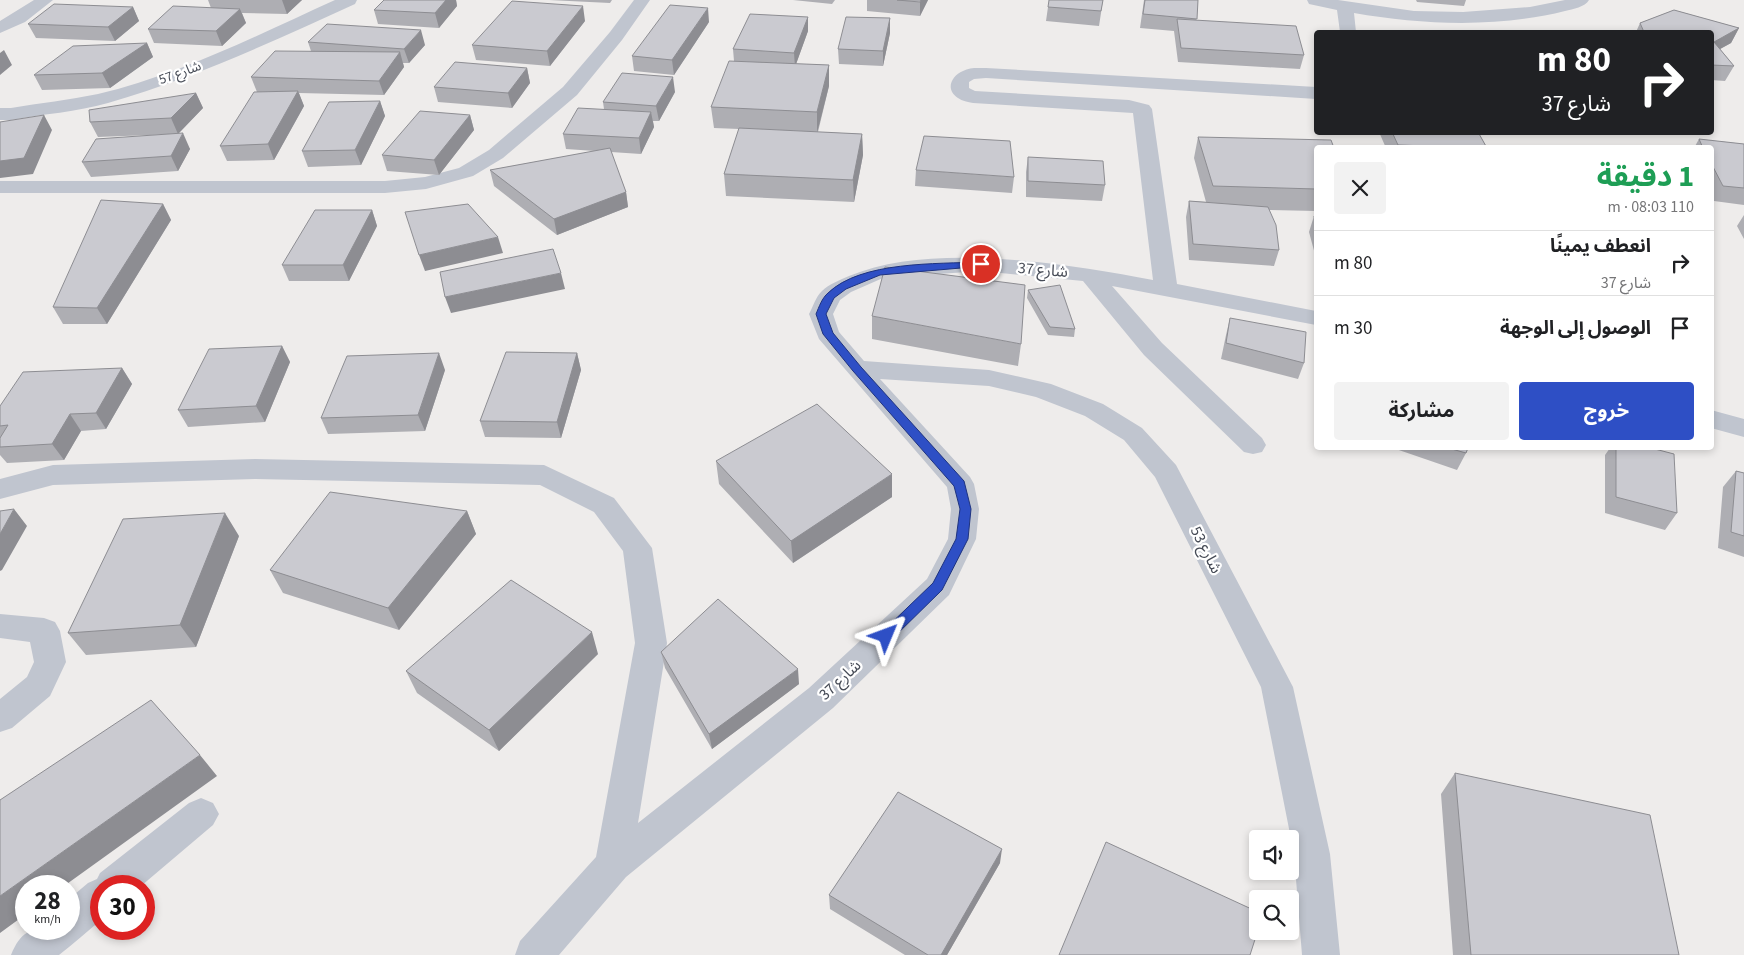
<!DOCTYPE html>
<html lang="ar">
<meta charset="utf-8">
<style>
:root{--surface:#fff;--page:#f2f2f2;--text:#202124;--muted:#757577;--line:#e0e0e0;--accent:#2e4fc5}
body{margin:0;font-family:"Source Sans 3","Noto Sans Arabic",sans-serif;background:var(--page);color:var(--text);direction:rtl;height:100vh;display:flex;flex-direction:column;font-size:19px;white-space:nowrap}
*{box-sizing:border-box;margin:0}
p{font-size:16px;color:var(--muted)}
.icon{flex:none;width:28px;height:28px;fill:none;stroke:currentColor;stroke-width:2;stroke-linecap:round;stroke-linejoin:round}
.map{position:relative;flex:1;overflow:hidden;direction:ltr}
.sheet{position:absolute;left:1314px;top:145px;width:400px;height:305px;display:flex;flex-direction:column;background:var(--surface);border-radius:5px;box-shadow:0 2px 8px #0003;direction:rtl}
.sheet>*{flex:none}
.top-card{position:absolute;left:1314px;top:30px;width:400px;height:105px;border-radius:5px;box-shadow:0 2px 8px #0003;direction:rtl;background:#202124;color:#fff;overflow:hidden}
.controls{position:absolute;left:1249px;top:830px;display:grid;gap:10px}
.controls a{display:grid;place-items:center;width:50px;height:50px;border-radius:5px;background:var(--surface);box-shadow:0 2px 8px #0003;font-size:25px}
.speed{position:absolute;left:15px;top:875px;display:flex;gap:10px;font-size:25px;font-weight:700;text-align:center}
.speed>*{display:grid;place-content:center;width:65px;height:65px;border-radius:50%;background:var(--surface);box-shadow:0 2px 8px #0003;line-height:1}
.speed small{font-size:12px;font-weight:400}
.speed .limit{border:8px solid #d22;background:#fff;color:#111}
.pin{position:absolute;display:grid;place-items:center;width:42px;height:42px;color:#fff;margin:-21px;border:2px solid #fff;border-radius:50%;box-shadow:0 1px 5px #0007}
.me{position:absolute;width:55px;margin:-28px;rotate:46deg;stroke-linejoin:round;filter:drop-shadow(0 0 4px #0008)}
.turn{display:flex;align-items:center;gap:18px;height:105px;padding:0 20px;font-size:22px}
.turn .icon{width:65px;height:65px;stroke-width:2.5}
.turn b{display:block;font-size:35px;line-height:42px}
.round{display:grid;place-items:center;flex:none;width:52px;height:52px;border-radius:5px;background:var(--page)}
.overview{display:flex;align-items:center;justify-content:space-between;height:85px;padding:0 20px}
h1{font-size:30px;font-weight:700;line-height:38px;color:#1e9e55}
.primary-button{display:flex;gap:10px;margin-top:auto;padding:10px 20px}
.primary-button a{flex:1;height:58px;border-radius:5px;background:var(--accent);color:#fff;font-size:20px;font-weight:700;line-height:58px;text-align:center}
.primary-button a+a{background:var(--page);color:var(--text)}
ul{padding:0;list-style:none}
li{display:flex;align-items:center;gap:15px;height:65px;padding:0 20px;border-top:1px solid var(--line)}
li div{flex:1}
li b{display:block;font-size:19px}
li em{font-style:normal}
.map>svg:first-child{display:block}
</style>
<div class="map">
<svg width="1744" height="955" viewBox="0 0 1744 955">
<rect width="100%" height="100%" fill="#eeeceb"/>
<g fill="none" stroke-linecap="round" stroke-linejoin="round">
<path fill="#c0c5cf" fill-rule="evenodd" d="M34,0H53L25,22L0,33V21Z
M335,0H357L355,4C274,41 194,78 108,103C77,112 43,114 11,120H0V108H11C40,103 69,100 98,94C179,75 260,34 335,0Z
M634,0H650L622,40L577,95L503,158L473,176L426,189L385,193H0V181H385L425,177L459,168L489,150L563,87L610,32Z
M1307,0H1338L1414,11L1463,12L1530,7L1565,0H1589C1585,7 1573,9 1565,11C1498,28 1422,25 1354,13L1356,32H1340L1337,10L1309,4Z
M986,68L1316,87V99L986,78L974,79L969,82V88L975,91L1129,100L1149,105L1152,109L1177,284L1316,311V325L1112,286L1162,343L1262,438L1266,445L1262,452L1253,454L1244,452L1144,355L1083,281L981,271L883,278L851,292L840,300L833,314L839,332L864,361L989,370L1051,384L1103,404L1142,428L1176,465L1293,687L1330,854L1340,955H1302L1294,854L1261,687L1155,477L1124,440L1085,416L1036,397L989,386L880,379L970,477L974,484L979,509L976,539L949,595L833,708L626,877L559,955H515L520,941L596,857L635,643L623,551L594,512L540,485L255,479L53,485L0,499V479L53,465L255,459L544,465L614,498L652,548L667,643L638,823L809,688L927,579L948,539L951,509L947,487L819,339L809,314C813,307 816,296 822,291C829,284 840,280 849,276C932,241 1066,264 1153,280L1133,113L973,103C968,102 962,101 958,98C945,90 951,76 963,71C970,67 978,68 986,68Z
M1711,410L1744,419V437L1711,428Z
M0,614L44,618L55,622L60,631L66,662L50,696L12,728L0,732V699L27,677L34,662L30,642L0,638Z
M201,798L213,803L219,814L213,825L141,886H101V920C87,932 74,943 59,955H11C24,923 39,929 69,929V899L88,883L97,879L100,873L189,803Z"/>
</g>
<path fill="#aeaeb3" d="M208,0H302L287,14L242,13L246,23L222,46L154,43L148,29L211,8Z
M384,0H456L457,6L439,28L378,24L374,10Z
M549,0H612L610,3Z
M793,0H835L832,4Z
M867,0H928L920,16L867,11Z
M1103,0L1099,26L1046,21L1048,7Z
M1144,0H1198L1196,20L1304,55L1300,69L1178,62L1174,31L1140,28Z
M1416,0H1466L1464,6L1417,2Z
M133,7L139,21L115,41L36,38L28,24Z
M1674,10L1739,28L1731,43L1720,49L1734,66L1725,81L1711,80V32H1636L1640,23Z
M808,17V31L796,64L829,65V86L818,132L862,134L863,155L854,202L726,196L724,174L739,129L714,128L711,107L734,61L733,49Z
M890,18V33L883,66L839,64L838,49Z
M585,21L550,66L476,60L472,45Z
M709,22L674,75L634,71L632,56Z
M308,42L425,45L409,63H403L404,67L384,95L299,93L304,106L274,160L227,161L220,146L257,92L251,77L311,51Z
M147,43L153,57L110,88L42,90L34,75Z
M527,68L530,83L512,108L438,102L434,87Z
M675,92L659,121H653L654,127L641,154L611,152L626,192L628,207L557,235L494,186L490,170L595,151L566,149L563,134L604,109L603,102Z
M196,93L203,108L178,134L190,149L178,171L91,177L82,162L176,134L98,137L90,122Z
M380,101L385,116L361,165L308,167L302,151Z
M470,115L474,130L439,175L387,171L382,155Z
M1379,132H1478L1487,148H1386Z
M1198,137L1316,148V211L1269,210L1279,250L1274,266L1189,260L1186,217L1189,201L1206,202L1194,158Z
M1699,139L1744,144V205L1714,201L1711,197V148H1694Z
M1028,157L1105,185L1102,201L1026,197V172Z
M916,170L1014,177L1012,193L915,186Z
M163,204L171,220L107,324H63L53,307Z
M372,210L377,226L349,281H289L282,265Z
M1744,215V239L1737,226Z
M1314,216H1316V258L1309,232Z
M1028,290L1075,329L1074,337L1048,335L1027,298Z
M872,316L1021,344L1018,366L872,339Z
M1230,318L1304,363L1298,379L1221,359L1226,335Z
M282,346L290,362L265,422L188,427L178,410Z
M577,353L581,370L561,438L485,437L480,421Z
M122,368L132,384L106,429L81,431L64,460L7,463L0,455V406Z
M445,370L425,431L328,434L321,418Z
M1393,448H1468L1466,453L1457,470Z
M1610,448H1651L1677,513L1665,530L1605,513V455Z
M716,461L892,497L793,563L719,484Z
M1736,471L1744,473V557L1718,548L1723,487Z
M467,511L476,534L399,630L283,593L270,570Z
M239,536L196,647L86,655L68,633Z
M661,652L799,684L712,749L665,668Z
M598,654L499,751L417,693L406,671Z
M1455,773L1679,955H1453L1441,794Z
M1000,863L947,955H905L830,909L829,895Z"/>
<path fill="#8d8d92" d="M282,0H302L287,14Z
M446,0H456L457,6L439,28L435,13Z
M921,0H928L920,16V2Z
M583,6L585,21L550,66L547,51Z
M133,7L139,21L115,41L108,27Z
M708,8L709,22L674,75L672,60Z
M240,9L246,23L222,46L216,31Z
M808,17V31L795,67L794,53Z
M890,18V33L883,66V51Z
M1739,28L1731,43L1711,54L1714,42Z
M421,30L425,45L409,63L404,49Z
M147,43L153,57L110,88L102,73Z
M4,50L12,65L0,75V53Z
M400,52L404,67L384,95L379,81Z
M829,65V86L817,133V112Z
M527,68L530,83L512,108L508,93Z
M673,77L675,92L659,121L656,106Z
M298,91L304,106L274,160L268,144Z
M196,93L203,108L178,134L171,118Z
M380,101L385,116L361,165L355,150Z
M651,112L654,127L641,154L639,138Z
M44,115L52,130L33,174L0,178V161Z
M470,115L474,130L439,175L434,160Z
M183,133L190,149L178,171L171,156Z
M862,134L863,155L854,202L853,180Z
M626,192L628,207L557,235L554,219Z
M163,204L171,220L107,324L97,308Z
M372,210L377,226L349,281L343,265Z
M498,237L503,253L425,271L419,255Z
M561,273L565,289L451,313L445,297Z
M282,346L290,362L265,422L256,406Z
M439,353L445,370L425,431L418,415Z
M577,353L581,370L561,438L557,422Z
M122,368L132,384L106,429L96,413Z
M70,414L81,431L64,460L52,444Z
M892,474V497L793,563L791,541Z
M14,509L27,526L2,570L0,571V534Z
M467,511L476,534L399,630L388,608Z
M225,513L239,536L196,647L180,625Z
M592,632L598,654L499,751L489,730Z
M798,669L799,684L712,749L709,734Z
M200,755L217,776L64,886H26V914L0,933V896Z
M1002,849L1000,863L947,955H941Z"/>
<path fill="#cacad0" stroke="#8d8d92" d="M384,0H446L435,13L374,10Z
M897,0H921L920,2Z
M1049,0H1103L1101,11L1048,7Z
M1145,0H1198L1197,19L1143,14Z
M512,1L583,6L547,51L472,45Z
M54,4L133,7L108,27L28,24Z
M670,5L708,8L672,60L632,56Z
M173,6L240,9L216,31L148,29Z
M1674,10L1739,28L1714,42L1734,66L1711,65V32H1644L1640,23Z
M750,14L808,17L794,53L733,49Z
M846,17L890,18L883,51L838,49Z
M1177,19L1296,26L1304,55L1181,48Z
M327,24L421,30L404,49L308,42Z
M147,43L102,73L34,75L73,46Z
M275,51L400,52L379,81L251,77Z
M729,61L829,65L817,112L711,107Z
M455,62L527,68L508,93L434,87Z
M622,73L673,77L656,106L603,102Z
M298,91L268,144L220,146L254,92Z
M196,93L171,118L90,122L89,110Z
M380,101L355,150L302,151L329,102Z
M578,108L651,112L639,138L563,134Z
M420,111L470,115L434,160L382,155Z
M44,115L24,158L0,161V122Z
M739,128L862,134L853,180L724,174Z
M1392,132H1478L1487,148L1398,145Z
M183,133L171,156L82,162L96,139Z
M924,136L1010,141L1014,177L916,170Z
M1198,137L1331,140L1334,148H1316V189L1213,186Z
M1699,139L1744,144V188L1723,186L1711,163V148H1703Z
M610,148L626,192L554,219L490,170Z
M1028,157L1103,161L1105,185L1028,181Z
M101,200L163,204L97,308L53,307Z
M1189,201L1268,207L1276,225L1279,250L1193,244Z
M468,204L498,237L419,255L405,212Z
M315,210H372L343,265H282Z
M1314,216H1316V224Z
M553,249L561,273L445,297L440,272Z
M885,267L1025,285L1021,344L872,316Z
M1060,285L1075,329L1050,327L1028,290Z
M1230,318L1306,332L1304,363L1226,343Z
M282,346L256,406L178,410L209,349Z
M506,352L577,353L557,422L480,421Z
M439,353L418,415L321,418L347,356Z
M122,368L96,413L70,414L52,444L0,447V438L8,425L0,426V406L23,372Z
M817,404L892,474L791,541L716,461Z
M1448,448H1468L1466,453Z
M1616,448H1651L1674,454L1677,513L1616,497Z
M1736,471L1744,473V536L1731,532Z
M330,492L467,511L388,608L270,570Z
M14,509L0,534V511Z
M225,513L180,625L68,633L123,519Z
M511,580L592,632L489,730L406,671Z
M718,599L798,669L709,734L661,652Z
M151,700L200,755L0,896V800Z
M1455,773L1650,815L1679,955H1471Z
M898,792L1002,849L941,955H928L829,895Z
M1106,842L1258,912V930L1250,955H1059Z"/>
<path fill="#2e4fc5" stroke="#1e3380" d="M981,262L986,264L984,266L880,275L846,289L834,298L826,314L833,333L861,367L964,481L971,509L968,539L942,590L891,640L886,642L881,640L880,636L881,633L933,583L956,539L960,509L954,486L853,371L823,334L816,314C819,307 822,298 828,293C861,261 937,264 981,262Z"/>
<g text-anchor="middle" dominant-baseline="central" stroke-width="4.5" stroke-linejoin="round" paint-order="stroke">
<g font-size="14" fill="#464b56" stroke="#fff">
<text transform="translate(180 73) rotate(-20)">شارع 57</text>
</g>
<g font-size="16" fill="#464b56" stroke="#fff">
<text transform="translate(1043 270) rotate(5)">شارع 37</text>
<text transform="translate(1206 550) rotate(63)">شارع 53</text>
<text transform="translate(840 680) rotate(-43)">شارع 37</text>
</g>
</g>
</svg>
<div class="controls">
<a><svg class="icon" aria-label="sound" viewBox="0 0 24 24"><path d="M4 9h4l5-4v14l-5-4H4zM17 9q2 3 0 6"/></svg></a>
<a><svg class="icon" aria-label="search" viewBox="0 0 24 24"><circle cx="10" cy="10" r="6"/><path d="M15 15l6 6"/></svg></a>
</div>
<div class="speed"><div>28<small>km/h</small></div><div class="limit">30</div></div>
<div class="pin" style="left:981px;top:264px;background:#d93025"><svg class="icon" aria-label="arrive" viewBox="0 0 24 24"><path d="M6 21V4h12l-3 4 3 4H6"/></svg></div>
<svg class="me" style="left:886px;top:636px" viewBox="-20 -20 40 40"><path d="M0-17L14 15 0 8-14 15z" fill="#2e4fc5" stroke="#fff" stroke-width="4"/></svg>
<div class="top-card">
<div class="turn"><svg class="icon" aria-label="right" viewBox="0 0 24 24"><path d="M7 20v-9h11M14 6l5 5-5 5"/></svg><div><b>80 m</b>شارع 37</div></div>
</div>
<section class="sheet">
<div class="overview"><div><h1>1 دقيقة</h1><p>110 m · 08:03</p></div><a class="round"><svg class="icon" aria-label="close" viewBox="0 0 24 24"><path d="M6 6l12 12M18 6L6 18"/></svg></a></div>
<ul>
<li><svg class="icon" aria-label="right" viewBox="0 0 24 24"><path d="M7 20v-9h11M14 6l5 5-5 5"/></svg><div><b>انعطف يمينًا</b><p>شارع 37</p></div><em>80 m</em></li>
<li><svg class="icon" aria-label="arrive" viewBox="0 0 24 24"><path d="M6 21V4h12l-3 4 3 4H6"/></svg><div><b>الوصول إلى الوجهة</b></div><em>30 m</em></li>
</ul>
<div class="primary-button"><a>خروج</a><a>مشاركة</a></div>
</section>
</div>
